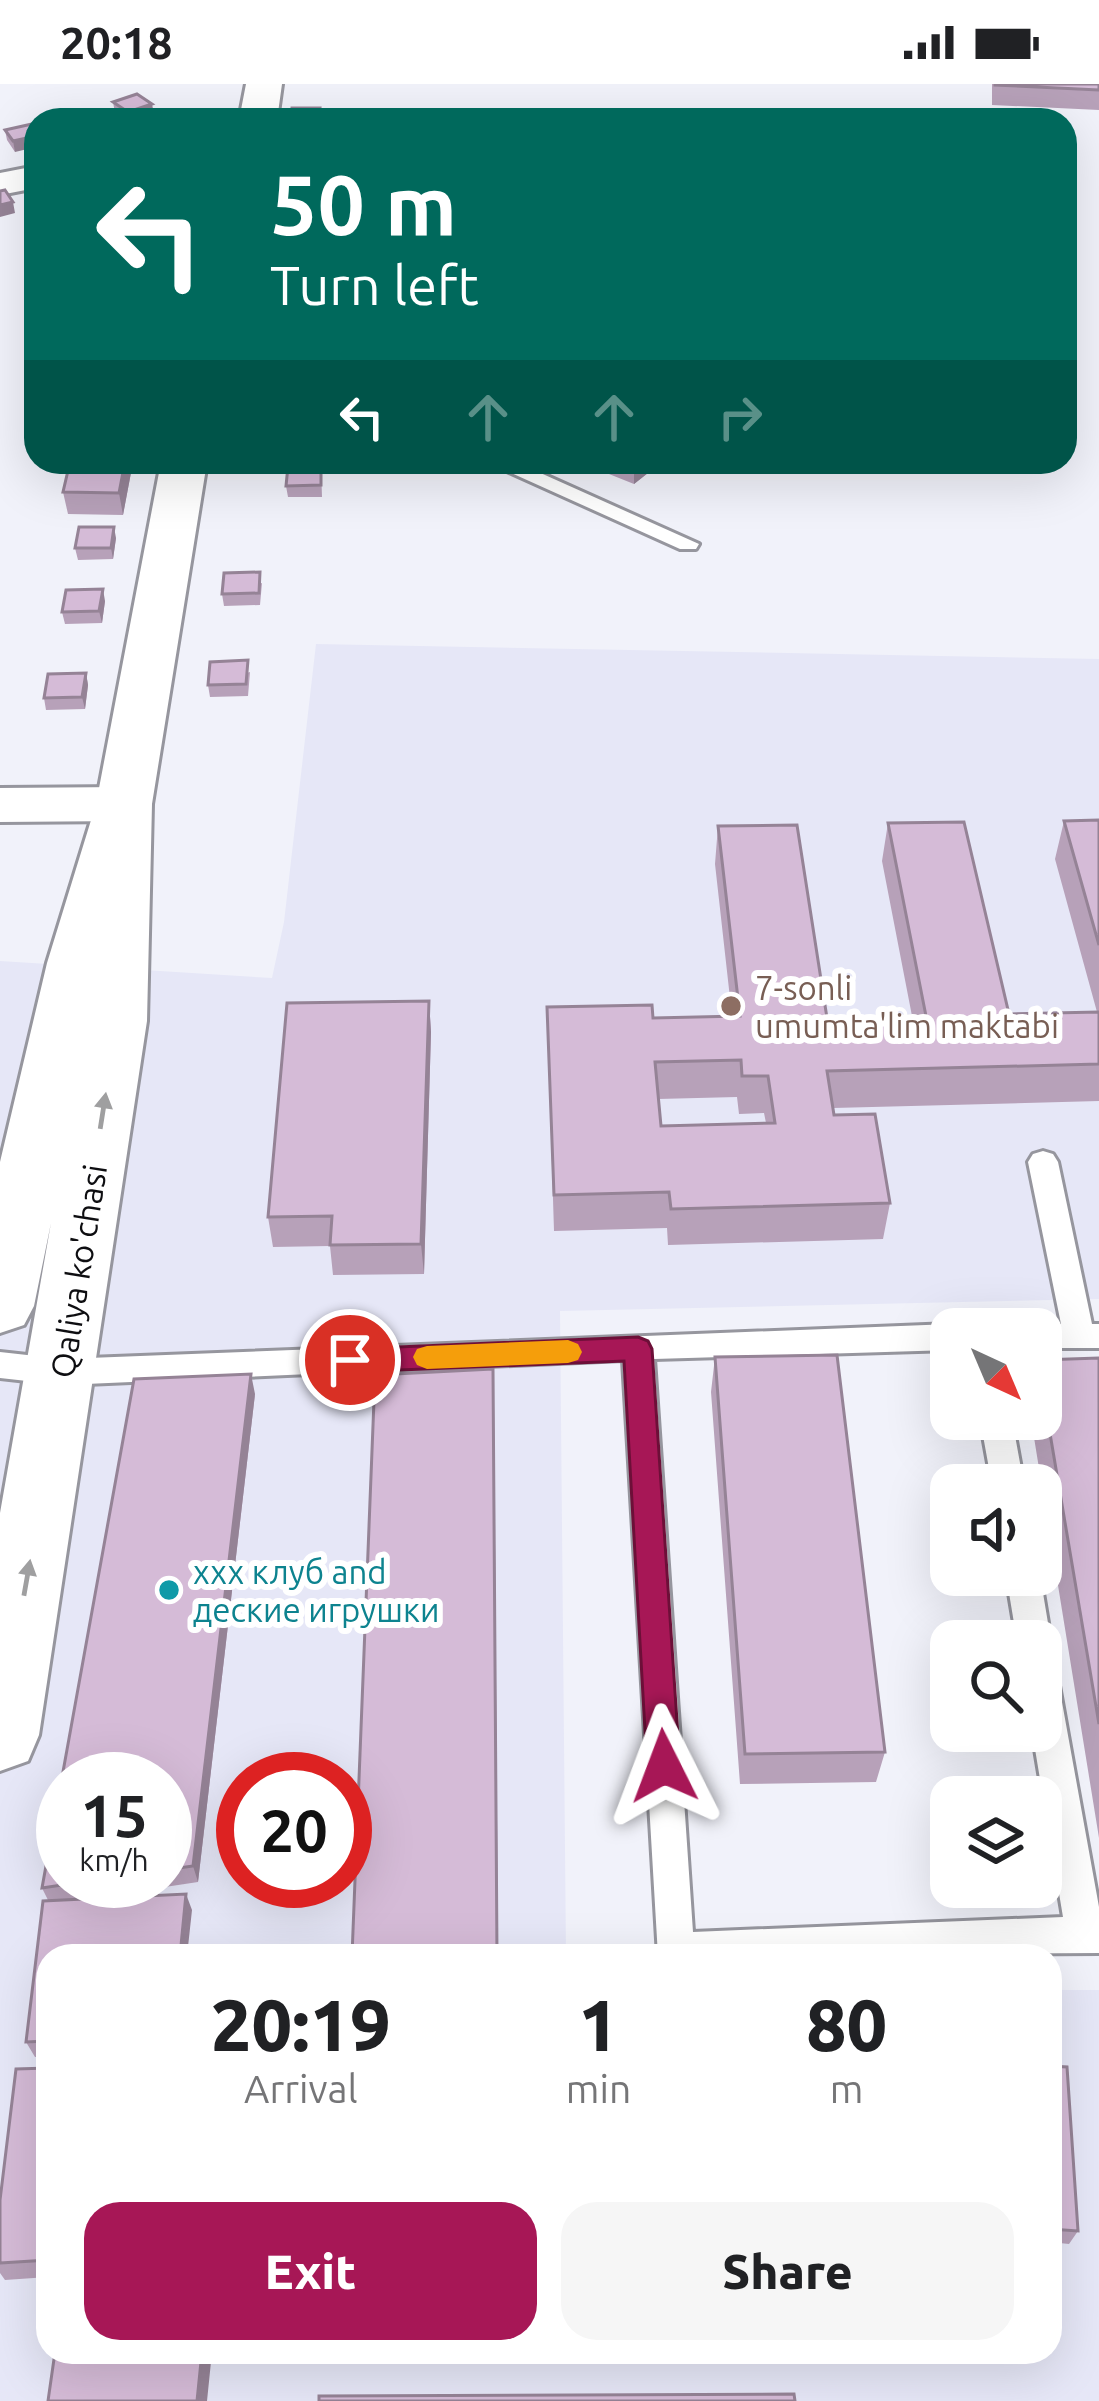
<!DOCTYPE html>
<meta charset="utf-8">
<style>
:root{--surface:#fff;--page:#f6f6f6;--text:#202124;--muted:#757577;--accent:#a71756}
body{margin:0;font-family:Ubuntu,sans-serif;background:var(--page);color:var(--text);height:100vh;display:flex;flex-direction:column;font-size:45px;white-space:nowrap}
*{box-sizing:border-box;margin:0}
p{font-size:39px;color:var(--muted)}
.icon{flex:none;width:66px;height:66px;fill:none;stroke:currentColor;stroke-width:2;stroke-linecap:round;stroke-linejoin:round}
.map{position:relative;flex:1;overflow:hidden}
.drawer{position:absolute;left:36px;top:1860px;width:1026px;height:420px;display:flex;flex-direction:column;background:var(--surface);border-radius:36px;box-shadow:0 12px 48px #0002}
.drawer>*{flex:none}
.hud{position:absolute;left:24px;top:24px;width:1053px;height:366px;border-radius:36px;box-shadow:0 12px 48px #0002;background:#00695c;color:#fff;overflow:hidden}
.needle{width:78px;rotate:136deg}
.fabs{position:absolute;left:930px;top:1224px;display:grid;gap:24px}
.fabs a{display:grid;place-items:center;width:132px;height:132px;border-radius:24px;background:var(--surface);box-shadow:0 12px 48px #0002;font-size:60px}
.speed{position:absolute;left:36px;top:1668px;display:flex;gap:24px;font-size:60px;font-weight:700;text-align:center}
.speed>*{display:grid;place-content:center;width:156px;height:156px;border-radius:50%;background:var(--surface);box-shadow:0 12px 48px #0002;line-height:1}
.speed small{font-size:30px;font-weight:400}
.speed .limit{border:18px solid #d22;background:#fff;color:#111}
.pin{position:absolute;display:grid;place-items:center;width:102px;height:102px;color:#fff;margin:-51px;border:6px solid #fff;border-radius:50%;box-shadow:0 3px 12px #0007}
.me{position:absolute;width:132px;margin:-66px;rotate:357deg;stroke-linejoin:round;filter:drop-shadow(0 0 9px #0008)}
.turn{display:flex;align-items:center;gap:42px;height:252px;padding:0 48px;font-size:54px}
.turn .icon{width:156px;height:156px;stroke-width:2.5}
.turn b{display:block;font-size:84px;line-height:102px}
.lanes{display:flex;align-items:center;height:114px;padding:0 48px;background:#0003;justify-content:center;gap:60px;direction:ltr}
.lanes .off{opacity:.35}
.eta{display:flex;justify-content:space-evenly;align-items:center;height:204px;text-align:center}
.eta b{font-size:72px;font-weight:800;line-height:84px}
.action{display:flex;gap:24px;margin-top:auto;padding:24px 48px}
.action a{flex:1;height:138px;border-radius:36px;background:var(--accent);color:#fff;font-size:48px;font-weight:800;line-height:138px;text-align:center}
.action a+a{background:var(--page);color:var(--text)}
.status{display:flex;justify-content:space-between;align-items:center;height:84px;padding:0 60px;background:var(--surface);direction:ltr}
.status svg{height:33px;fill:currentColor}
.map>svg:first-child{display:block}
</style>
<div class="status"><b>20:18</b><svg viewBox="0 0 49 12"><path d="M0 12V9h3v3zM5 12V6h3v6zM10 12V3h3v9zM15 12V0h3v12zM26 1h20v11H26zM47 4h2v5h-2z"/></svg></div>
<div class="map">
<svg width="1099" height="2317" viewBox="0 0 1099 2317">
<rect width="100%" height="100%" fill="#f1f2fa"/>
<path fill="#e6e7f7" fill-rule="evenodd" d="M316,560L1099,575V1215L560,1227L566,1872H48V2268H1050V1906H1099V2317H0V877L272,894L284,838ZM63,1695H165V1797H63ZM243,1695H345V1797H243Z"/>
<g fill="none" stroke-linecap="round" stroke-linejoin="round">
<defs>
<path id="service" d="M487,378H516L699,460L696,465H680Z
M1043,1067L1053,1070L1058,1078L1092,1240H1099V1264H1041V1245H1029L1061,1240L1028,1078L1033,1070Z
M951,1240L962,1245H951V1266L654,1275L693,1848L1063,1833L1032,1647H1041V1580L1053,1585L1058,1596L1099,1823V1869L658,1872L623,1276L63,1301L0,1294V1268L63,1275Z
M980,1335H1012L1024,1401H992Z
M1006,1491H1040L1051,1557L1046,1568L1041,1570V1557H1017Z"/>
<path id="minor" d="M36,82V104L0,111V89Z
M124,703L143,708L150,720L143,732L124,737L0,738V704Z"/>
<path id="secondary" d="M246,0H282L277,36H239Z
M161,378H207L152,720L147,937L39,1651L28,1677L0,1687V1429L51,1139L34,1222L24,1241L0,1249V1078L47,879L96,720Z"/>
</defs>
<use href="#service" stroke="#96969e" stroke-width="6"/>
<use href="#minor" stroke="#96969e" stroke-width="6"/>
<use href="#secondary" stroke="#96969e" stroke-width="6"/>
<use href="#service" fill="#fff" fill-rule="evenodd"/>
<use href="#minor" fill="#fff" fill-rule="evenodd"/>
<use href="#secondary" fill="#fff" fill-rule="evenodd"/>
</g>
<path fill="#b7a1b9" fill-rule="evenodd" d="M992,0H1099V26L992,21Z
M113,18L154,30L137,36H126L115,29Z
M32,40L15,68L7,56L5,46Z
M70,378H133L123,431L68,430L63,408Z
M609,378H653V385L634,400L609,390Z
M321,382L322,413H288L286,402Z
M116,454L113,475L78,476L75,464Z
M262,499L260,521L224,522L222,510Z
M105,517L102,539L65,540L62,528Z
M250,588L248,612L210,613L208,601Z
M86,589L88,601L85,625L46,626L44,614Z
M1099,736V1017L833,1024L834,1031L890,1119L883,1155L668,1161L667,1144L554,1147L547,923L653,934L732,932L715,780L718,742L827,934L912,932L882,777L888,739L1009,930L1097,928L1055,775L1064,737ZM737,1013L739,1030L764,1029L766,1039L661,1042L658,1015Z
M429,917L431,948L424,1190L333,1191L330,1162L273,1163L268,1133Z
M715,1273L885,1668L876,1698L740,1700L711,1308Z
M1099,1274V1754L1031,1335H1041V1276Z
M255,1310L198,1798L92,1814L192,1826L48,1872V1973H35L26,1958L48,1816L42,1804ZM165,1695V1797H63Z
M1050,1982L1078,2147L1069,2160L1050,2158Z
M48,1984V2193L5,2196L0,2189V2116Z"/>
<path fill="#958396" d="M152,20L154,30L137,36H130L128,28Z
M36,52V63L15,68L13,57Z
M13,118L15,129L0,133V121Z
M125,378H133L123,431L119,409Z
M648,378H653V385L634,400V388Z
M114,443L116,454L113,475L111,464Z
M103,505L105,517L102,539L99,527Z
M86,589L88,601L85,625L82,613Z
M429,917L431,948L424,1190L421,1160Z
M493,1285L494,1320L498,1872H497Z
M251,1290L255,1310L198,1798L193,1782Z
M186,1810L192,1826L187,1872H180Z
M202,2268H212L207,2317H197Z"/>
<path fill="#d5bbd7" stroke="#958396" stroke-width="3" fill-rule="evenodd" d="M995,0H1099V6L995,1Z
M137,10L152,20L128,28L113,18Z
M292,24H320L319,36H291Z
M32,40L36,46V52L13,57L5,46Z
M5,106L13,118L0,121V107Z
M70,378H125L119,409L63,408Z
M609,378H648L634,388Z
M288,382H321V401L286,402Z
M79,443H114L111,464H75Z
M260,488L259,509L222,510L224,489Z
M103,505L99,527L62,528L66,506Z
M248,576L246,600L208,601L210,578Z
M86,589L82,613L44,614L48,590Z
M1099,736V861L1064,737Z
M964,738L1009,930L1099,928V980L827,987L834,1031L875,1030L890,1119L671,1125L669,1108L554,1111L547,923L652,921L653,934L740,932L718,742L797,741L827,934L926,932L888,739ZM741,976L742,992H768L775,1039L661,1042L655,978Z
M429,917L421,1160L330,1161L332,1132L268,1133L287,919Z
M837,1271L885,1668L745,1670L715,1273Z
M1099,1274V1640L1041,1296V1276Z
M493,1285L497,1872H352L375,1291Z
M251,1290L193,1782L165,1786V1695H63V1797H89L42,1804L134,1295Z
M186,1810L180,1872H48V1957L26,1958L43,1817Z
M1050,1982L1067,1983L1078,2147L1050,2145Z
M48,1984V2176L0,2179V2116L16,1985Z
M55,2268H202L197,2317H48Z
M794,2310L795,2317H319V2312Z"/>
<defs><path id="oneway-solid" d="M-6-.8H1V-3.2L6.5 0L1 3.2V.8H-6Z" transform="scale(3)"/></defs>
<g fill="#9f9fa0">
<use href="#oneway-solid" transform="translate(103 1027) rotate(-81)"/>
<use href="#oneway-solid" transform="translate(27 1494) rotate(-80)"/>
</g>
<path fill="#a71756" stroke="#6d0f38" stroke-width="3" d="M638,1253L648,1257L652,1265L680,1682L675,1693L664,1697L652,1693L647,1682L624,1277L350,1288L340,1285L336,1276L340,1268L350,1265Z"/>
<path fill="#f59e0b" d="M568,1256L578,1260L582,1268L578,1276L568,1279L427,1285L417,1281L413,1273L417,1265L427,1262Z"/>
<circle fill="#8d6e63" stroke="#fff" stroke-width="4.5" cx="731" cy="922" r="12"/>
<circle fill="#0f9aa8" stroke="#fff" stroke-width="4.5" cx="169" cy="1506" r="12"/>
<g text-anchor="middle" dominant-baseline="central" stroke-width="12" stroke-linejoin="round" paint-order="stroke">
<g font-size="33" fill="#785e54" stroke="#fff" text-anchor="start">
<text x="755" y="903">7-sonli<tspan x="755" dy="38">umumta'lim maktabi</tspan></text>
</g>
<g font-size="33" fill="#0e0e11" stroke="#fff">
<text transform="translate(78 1187) rotate(-81)">Qaliya ko'chasi</text>
</g>
<g font-size="33" fill="#0d838f" stroke="#fff" text-anchor="start">
<text x="193" y="1487">ххх клуб and<tspan x="193" dy="38">деские игрушки</tspan></text>
</g>
</g>
</svg>
<div class="fabs">
<a><svg class="needle" viewBox="-14 -14 28 28"><path d="M0-13l5 13h-10z" fill="#e53935"/><path d="M0 13l5-13h-10z" fill="#757577"/></svg></a>
<a><svg class="icon" aria-label="sound" viewBox="0 0 24 24"><path d="M4 9h4l5-4v14l-5-4H4zM17 9q2 3 0 6"/></svg></a>
<a><svg class="icon" aria-label="search" viewBox="0 0 24 24"><circle cx="10" cy="10" r="6"/><path d="M15 15l6 6"/></svg></a>
<a><svg class="icon" aria-label="layers" viewBox="0 0 24 24"><path d="M12 4l9 5-9 5-9-5zM3 14l9 5 9-5"/></svg></a>
</div>
<div class="speed"><div>15<small>km/h</small></div><div class="limit">20</div></div>
<div class="pin" style="left:350px;top:1276px;background:#d93025"><svg class="icon" aria-label="arrive" viewBox="0 0 24 24"><path d="M6 21V4h12l-3 4 3 4H6"/></svg></div>
<svg class="me" style="left:664px;top:1682px" viewBox="-20 -20 40 40"><path d="M0-17L14 15 0 8-14 15z" fill="#a71756" stroke="#fff" stroke-width="4"/></svg>
<div class="hud">
<div class="turn"><svg class="icon" aria-label="left" viewBox="0 0 24 24"><path d="M17 20v-9H6M10 6l-5 5 5 5"/></svg><div><b>50 m</b>Turn left</div></div>
<div class="lanes"><svg class="icon" aria-label="left" viewBox="0 0 24 24"><path d="M17 20v-9H6M10 6l-5 5 5 5"/></svg><svg class="icon off" aria-label="ahead" viewBox="0 0 24 24"><path d="M12 20V5M6 11l6-6 6 6"/></svg><svg class="icon off" aria-label="ahead" viewBox="0 0 24 24"><path d="M12 20V5M6 11l6-6 6 6"/></svg><svg class="icon off" aria-label="right" viewBox="0 0 24 24"><path d="M7 20v-9h11M14 6l5 5-5 5"/></svg></div>
</div>
<section class="drawer">
<div class="eta">
<div><b>20:19</b><p>Arrival</p></div>
<div><b>1</b><p>min</p></div>
<div><b>80</b><p>m</p></div>
</div>
<div class="action"><a>Exit</a><a>Share</a></div>
</section>
</div>
